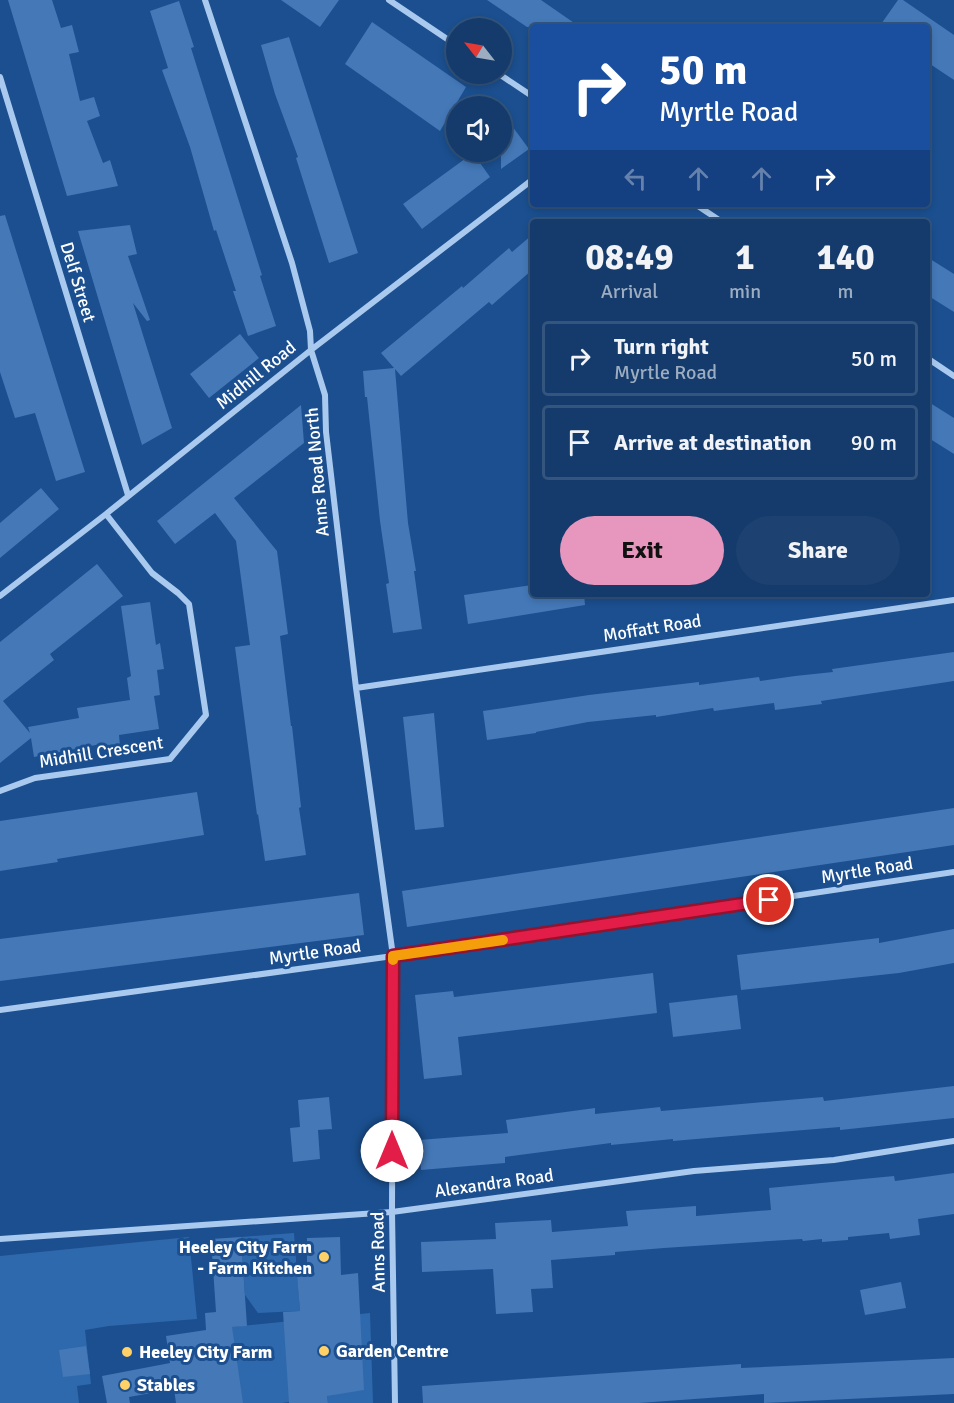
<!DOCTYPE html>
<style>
:root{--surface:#143b6b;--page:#1d4271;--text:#f1f3f6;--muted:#9dadc1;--line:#33557e;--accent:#e797bd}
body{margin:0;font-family:Signika,sans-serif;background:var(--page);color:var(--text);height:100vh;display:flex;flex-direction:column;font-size:22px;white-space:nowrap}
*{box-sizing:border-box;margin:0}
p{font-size:20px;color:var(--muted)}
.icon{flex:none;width:33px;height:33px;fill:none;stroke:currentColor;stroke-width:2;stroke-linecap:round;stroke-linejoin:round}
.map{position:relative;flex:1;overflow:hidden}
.side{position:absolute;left:530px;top:219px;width:400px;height:378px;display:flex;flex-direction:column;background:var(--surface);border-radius:6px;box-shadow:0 3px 9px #0003,0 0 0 2px var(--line)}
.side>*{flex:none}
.guide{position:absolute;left:530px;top:24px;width:400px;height:183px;border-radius:6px;box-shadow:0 3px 9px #0003,0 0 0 2px var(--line);background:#1a4fa0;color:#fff;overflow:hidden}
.needle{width:39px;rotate:301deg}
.controls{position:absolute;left:446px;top:18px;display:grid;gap:12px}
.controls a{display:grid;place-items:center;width:66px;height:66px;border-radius:50%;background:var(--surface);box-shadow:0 3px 9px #0003,0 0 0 2px var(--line);font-size:30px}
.pin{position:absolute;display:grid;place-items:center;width:51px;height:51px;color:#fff;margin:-26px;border:3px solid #fff;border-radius:50%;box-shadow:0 2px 6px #0007}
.me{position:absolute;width:66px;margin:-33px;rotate:0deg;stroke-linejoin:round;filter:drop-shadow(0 0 4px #0008)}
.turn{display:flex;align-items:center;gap:21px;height:126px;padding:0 30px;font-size:27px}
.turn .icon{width:78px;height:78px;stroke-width:2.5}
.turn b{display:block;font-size:42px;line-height:51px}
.lanes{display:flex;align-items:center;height:57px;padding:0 30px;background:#0003;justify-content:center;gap:30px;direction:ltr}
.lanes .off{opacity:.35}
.eta{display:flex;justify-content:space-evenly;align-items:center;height:102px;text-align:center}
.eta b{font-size:36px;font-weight:700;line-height:42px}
.button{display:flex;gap:12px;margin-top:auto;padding:12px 30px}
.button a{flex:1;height:69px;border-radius:36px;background:var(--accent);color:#111;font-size:24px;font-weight:700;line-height:69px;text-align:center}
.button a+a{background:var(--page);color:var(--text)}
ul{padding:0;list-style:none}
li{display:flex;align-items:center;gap:18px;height:75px;margin:0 12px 9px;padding:0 18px;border:3px solid var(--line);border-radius:6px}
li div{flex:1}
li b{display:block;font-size:22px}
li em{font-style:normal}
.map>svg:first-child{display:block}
</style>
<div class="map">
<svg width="954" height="1403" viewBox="0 0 954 1403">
<rect width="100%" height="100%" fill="#1b4f8f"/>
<path fill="#2e69ad" d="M294,1233L300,1311L258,1313L245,1295L241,1237Z
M189,1237L197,1319L109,1326L85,1330L91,1384L77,1386L79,1403H0V1256Z
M370,1313L373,1403H328L327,1396L282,1403H223L213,1329Z"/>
<path fill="#4478b7" d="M8,0H52L61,28L72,25L79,52L69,54L80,101L94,97L100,116L87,121L103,163L110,160L118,186L67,196Z
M281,0H339L320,27Z
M487,0H541L580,27H527Z
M898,0H903L954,35V80L927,62V27H879Z
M179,1L194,47L191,48L262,275L260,276L276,326L248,336L233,291H236L216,230L214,231L190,147L162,70L168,68L150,11Z
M372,22L466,87L440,131L345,64Z
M289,37L358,253L329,263L296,158L298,157L275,94L261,45Z
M501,111L529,149L501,169Z
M473,153L490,177L422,229L403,204Z
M5,215L85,472L56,481L35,413L15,418L0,372V216Z
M130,225L137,254L128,256L150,320L147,321L133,303L172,428L142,445L78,231Z
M532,235V270L492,305L489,302L401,376L395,369L408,523L416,571H414L422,629L393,633L386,584L389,583L380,521L367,397H365L363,371L394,368L381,353L462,286L463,288L509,248L512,252Z
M927,257L954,274V312L927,295Z
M240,334L259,358L209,398L190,374Z
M927,401L954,418V454L927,437Z
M301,405L304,443L234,498L277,551L288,634L280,636L291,726H292L301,807L299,808L306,855L265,861L258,814L257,815L235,647L250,645L236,541L215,513L175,544L157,521Z
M41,488L59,509L0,558V523Z
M97,564L123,596L50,654L54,660L3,701L30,733L28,727L79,718L77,708L130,700L127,678L131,676L121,606L150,602L156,645L160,643L164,669L157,670L160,695L154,696L159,729L119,735L120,746L96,749V745L34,757L31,738L0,763V642Z
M532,585V594H584L585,605L468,624L464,595Z
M954,652V681L821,701L822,704L775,710L774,703L714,711L713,708L656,717V715L588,722L536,732V733L487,740L483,711L589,695L699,682V685L759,677L760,681L795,676L833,672L832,669Z
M434,713L444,827L415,830L403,717Z
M197,792L204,835L57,859L58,862L0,871V821Z
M954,808V845L407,927L402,891Z
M359,893L364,935L0,981V939Z
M954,929V963L899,973L741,990L737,955L879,938V943Z
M653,973L657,1013L458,1037L462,1075L424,1079L415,995L453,991L454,997Z
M737,995L741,1029L673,1037L669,1003Z
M954,1086V1118L840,1130V1127L673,1141V1139L611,1145V1143L505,1157V1163L421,1170L419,1140L508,1133L506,1120L595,1108V1114L660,1107L661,1111L823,1097L824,1101Z
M329,1097L332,1129L318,1130L320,1159L293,1162L290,1128L300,1127L298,1100Z
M954,1173V1214L918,1219L920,1235L890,1239L889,1233L848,1237V1240L822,1242V1239L803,1241L802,1239L664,1248L615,1252V1255L551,1260L553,1288L531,1289L533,1312L496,1314L493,1269L422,1272L421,1242L496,1239L495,1223L551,1220L552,1232L628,1226L626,1211L696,1206V1216L771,1210L769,1188L894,1176L895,1181Z
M241,1237L247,1326L232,1327L243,1403H176L174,1389L129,1397L130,1403H107L102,1376L170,1363L166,1336L206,1330L205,1313L216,1312L211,1239Z
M340,1237L341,1275L358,1273L364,1390L327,1396L328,1403H289L283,1312L300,1311L297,1276L307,1275V1238Z
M901,1282L906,1308L865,1315L860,1290Z
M86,1346L90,1374L63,1377L59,1350Z
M954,1358V1394L764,1403V1394L639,1403H423L422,1386L741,1364V1368Z"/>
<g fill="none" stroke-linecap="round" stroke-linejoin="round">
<path stroke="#a9c9ee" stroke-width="6" d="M205,0L292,263L310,331L311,350L325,395L326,432L356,688L393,956L392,1212L395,1403
M389,0L456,45
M499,74L532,96
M0,77L128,495
M695,204L722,222
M927,358L954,376
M0,596L106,514L311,350L532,180
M356,688L954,600
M0,791L35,778L170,759L206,715L189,604L178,593L152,573L106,514
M0,1010L393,956L954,872
M0,1239L392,1212L694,1171L834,1160L954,1141"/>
</g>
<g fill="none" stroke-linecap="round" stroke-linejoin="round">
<defs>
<path id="route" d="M392,1151L393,956L769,900"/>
</defs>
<use href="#route" stroke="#92132f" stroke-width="15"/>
<use href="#route" stroke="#e11d48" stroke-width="10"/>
<path stroke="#f59e0b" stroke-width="10" d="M393,960V956L503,940"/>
</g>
<g fill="#ffd166" stroke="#1b4f8f" stroke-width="2">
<circle cx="324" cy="1257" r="6"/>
<circle cx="324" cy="1351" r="6"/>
<circle cx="127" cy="1352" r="6"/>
<circle cx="125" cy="1385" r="6"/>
</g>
<g text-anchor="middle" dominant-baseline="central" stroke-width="6" stroke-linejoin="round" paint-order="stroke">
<g font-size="18" fill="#fff" stroke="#1b4f8f">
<text transform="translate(78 282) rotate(73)">Delf Street</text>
<text transform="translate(256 375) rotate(-39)">Midhill Road</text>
<text transform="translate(317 472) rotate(-95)">Anns Road North</text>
<text transform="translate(652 628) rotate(-9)">Moffatt Road</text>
<text transform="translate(101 752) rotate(-9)">Midhill Crescent</text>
<text transform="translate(867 870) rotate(-9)">Myrtle Road</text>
<text transform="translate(315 952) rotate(-8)">Myrtle Road</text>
<text transform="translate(494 1183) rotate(-8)">Alexandra Road</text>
<text transform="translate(378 1252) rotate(-91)">Anns Road</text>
</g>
<g font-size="18" font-weight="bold" fill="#fff" stroke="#1b4f8f" text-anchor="start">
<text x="312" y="1247" text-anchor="end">Heeley City Farm<tspan x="312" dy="21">- Farm Kitchen</tspan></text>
<text x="336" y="1351">Garden Centre</text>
<text x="139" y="1352">Heeley City Farm</text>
<text x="137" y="1385">Stables</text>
</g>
</g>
</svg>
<div class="controls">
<a><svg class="needle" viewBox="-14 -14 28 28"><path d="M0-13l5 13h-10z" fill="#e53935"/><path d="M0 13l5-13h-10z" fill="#9dadc1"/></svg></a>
<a><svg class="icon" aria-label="sound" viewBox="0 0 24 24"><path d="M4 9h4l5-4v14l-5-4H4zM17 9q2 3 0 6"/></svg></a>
</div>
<div class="pin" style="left:769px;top:900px;background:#d93025"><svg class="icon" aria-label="arrive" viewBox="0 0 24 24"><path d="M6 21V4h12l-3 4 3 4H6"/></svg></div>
<svg class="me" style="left:392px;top:1151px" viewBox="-20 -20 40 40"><circle r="19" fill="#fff"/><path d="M0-13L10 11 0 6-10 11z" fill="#e11d48"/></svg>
<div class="guide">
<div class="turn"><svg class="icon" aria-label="right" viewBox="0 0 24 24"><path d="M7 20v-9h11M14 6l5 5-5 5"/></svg><div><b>50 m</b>Myrtle Road</div></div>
<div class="lanes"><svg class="icon off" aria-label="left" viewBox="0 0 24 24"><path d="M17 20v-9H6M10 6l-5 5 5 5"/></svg><svg class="icon off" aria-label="ahead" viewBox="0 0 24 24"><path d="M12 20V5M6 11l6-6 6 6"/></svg><svg class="icon off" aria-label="ahead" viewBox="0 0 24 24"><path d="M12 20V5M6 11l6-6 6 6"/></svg><svg class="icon" aria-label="right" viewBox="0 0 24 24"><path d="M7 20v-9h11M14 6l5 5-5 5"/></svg></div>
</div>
<section class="side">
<div class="eta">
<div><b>08:49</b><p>Arrival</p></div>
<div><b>1</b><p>min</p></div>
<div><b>140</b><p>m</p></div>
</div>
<ul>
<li><svg class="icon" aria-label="right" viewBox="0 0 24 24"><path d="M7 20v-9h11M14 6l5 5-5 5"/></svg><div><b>Turn right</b><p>Myrtle Road</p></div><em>50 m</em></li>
<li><svg class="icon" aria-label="arrive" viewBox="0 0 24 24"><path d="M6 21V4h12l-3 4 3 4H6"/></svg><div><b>Arrive at destination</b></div><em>90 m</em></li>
</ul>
<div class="button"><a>Exit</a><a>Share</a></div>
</section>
</div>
